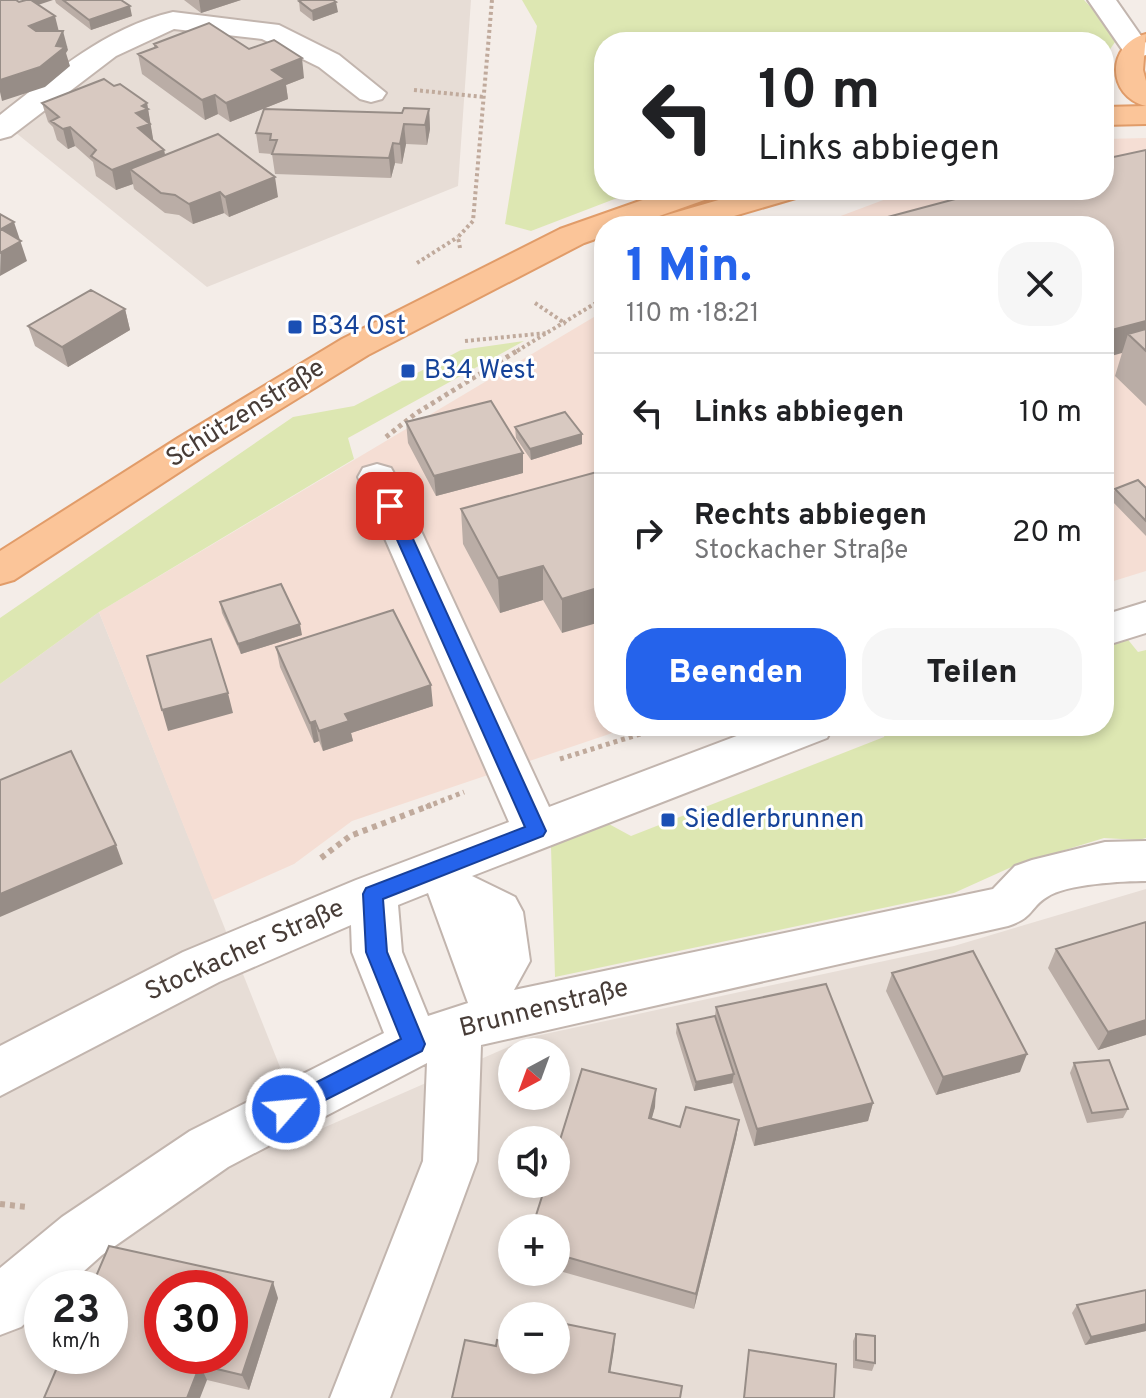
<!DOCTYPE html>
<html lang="de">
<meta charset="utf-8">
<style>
:root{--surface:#fff;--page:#f6f6f6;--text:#202124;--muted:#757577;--line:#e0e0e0;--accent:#2563eb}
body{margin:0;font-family:Overpass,sans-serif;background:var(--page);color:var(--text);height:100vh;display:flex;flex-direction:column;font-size:30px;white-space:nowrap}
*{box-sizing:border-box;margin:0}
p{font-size:26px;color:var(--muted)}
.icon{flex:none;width:44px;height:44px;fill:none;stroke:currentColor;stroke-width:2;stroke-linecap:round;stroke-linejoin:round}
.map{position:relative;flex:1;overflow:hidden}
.details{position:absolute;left:594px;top:216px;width:520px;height:520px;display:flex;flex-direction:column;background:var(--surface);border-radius:32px;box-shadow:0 4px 12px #0003}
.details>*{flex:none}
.hud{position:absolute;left:594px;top:32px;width:520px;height:168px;border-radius:32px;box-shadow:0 4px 12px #0003;background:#fff;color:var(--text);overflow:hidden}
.needle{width:52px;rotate:221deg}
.controls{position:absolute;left:498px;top:1038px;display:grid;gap:16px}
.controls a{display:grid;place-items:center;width:72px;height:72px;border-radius:50%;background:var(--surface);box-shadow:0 4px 12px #0003;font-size:40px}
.speed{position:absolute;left:24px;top:1270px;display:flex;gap:16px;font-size:40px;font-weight:700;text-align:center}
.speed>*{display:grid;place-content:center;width:104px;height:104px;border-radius:50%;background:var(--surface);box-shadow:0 4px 12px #0003;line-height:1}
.speed small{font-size:20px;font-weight:400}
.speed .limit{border:12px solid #d22;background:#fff;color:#111}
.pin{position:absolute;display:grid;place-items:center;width:68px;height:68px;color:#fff;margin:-34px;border-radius:16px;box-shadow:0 4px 12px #0006}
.me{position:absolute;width:88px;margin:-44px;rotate:63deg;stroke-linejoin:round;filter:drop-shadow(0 0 6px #0008)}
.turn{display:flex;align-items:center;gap:28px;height:168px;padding:0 32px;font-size:36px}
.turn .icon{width:104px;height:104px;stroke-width:2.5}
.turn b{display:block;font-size:56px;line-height:68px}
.round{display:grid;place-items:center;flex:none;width:84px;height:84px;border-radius:32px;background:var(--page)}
.summary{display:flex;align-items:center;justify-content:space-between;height:136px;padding:0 32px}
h1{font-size:48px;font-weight:800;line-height:60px;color:var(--accent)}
.cta{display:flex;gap:16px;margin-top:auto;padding:16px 32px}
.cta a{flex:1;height:92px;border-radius:32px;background:var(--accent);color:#fff;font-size:32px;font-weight:800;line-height:92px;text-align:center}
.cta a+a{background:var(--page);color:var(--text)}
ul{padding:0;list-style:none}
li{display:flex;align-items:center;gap:24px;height:120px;padding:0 32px;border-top:2px solid var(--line)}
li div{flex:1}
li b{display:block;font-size:30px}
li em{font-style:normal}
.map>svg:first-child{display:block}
</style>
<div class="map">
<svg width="1146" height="1398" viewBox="0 0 1146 1398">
<rect width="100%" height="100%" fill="#f4ede8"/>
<path fill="#e7ddd6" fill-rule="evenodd" d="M0,0H471L458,186L207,287L0,120Z
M99,612L307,1135L531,1037L954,946L1146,889V1398H0V684ZM512,1052H556V1096H512ZM512,1140H556V1184H512ZM512,1228H556V1272H512ZM42,1288H110V1356H42ZM162,1288H230V1356H162ZM512,1316H556V1360H512Z"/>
<path fill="#f5ded4" d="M1146,138V571L1104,584V226H814L910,190H1104V139Z
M604,311V726H633L352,821L294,864L213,900L99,612Z"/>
<path fill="#dde7b2" d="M522,0H1084L1108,25L1115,42L1104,58V42H604V190H638L531,231L505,224L537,26Z
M524,341L348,438L354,459L99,612L0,684V618L293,417L354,406L461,350Z
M1125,636L1138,652L1146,650V838L1139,840L1104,838L1016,865L954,893L555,977L551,847L607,823L631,836L884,737L888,726H1104V644Z"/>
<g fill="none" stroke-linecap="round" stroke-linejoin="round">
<defs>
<path id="minor" d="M1088,0H1116L1146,43V55L1136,58L1126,55Z
M173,12L279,25L339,55L386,93L382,99L371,102L360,99L319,67L262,39L174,29L116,56L11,136L0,139V115C54,73 105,28 173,12Z
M377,464L391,468L396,477L549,807L763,726H833L827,738L472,876L515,897L523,912L530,961L514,990L993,889L1015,866L1032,860L1105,842L1146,841V881C1123,881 1066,884 1047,897C1029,908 1035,917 1008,926L481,1045L477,1161L390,1398H330L423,1161L427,1063L228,1167L102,1255L65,1288H42V1308L21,1327L0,1335V1268L62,1217L190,1131L384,1033L352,952L351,925L219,982L0,1096V1046L183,952L356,880L509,822L358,477L363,468ZM428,893L468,1003L428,1016L402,952L398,905Z
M1146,602V633L1104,646V615Z"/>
<path id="major" d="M1146,34L1143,70L1146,81V124L1104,125V107L1146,106C1106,96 1106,44 1146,34Z
M671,190H718L713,197L631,226H604V236L584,243L368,355L204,456L14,580L0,584V551L178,438L342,339L560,229Z
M753,190H804L799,197L700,226L656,224L660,217Z"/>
</defs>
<use href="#minor" stroke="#c2b5ae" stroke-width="4"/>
<use href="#major" stroke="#e19c69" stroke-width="4"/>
<path stroke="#c0aa9c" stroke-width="4" stroke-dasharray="3 3" stroke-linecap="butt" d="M414,90L484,97
M460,248L458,237L473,221L492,0
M417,263L458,237
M535,303L566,324
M465,341L547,333
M517,351L604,298"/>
<path stroke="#c0aa9c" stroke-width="5" stroke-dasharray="4 4" stroke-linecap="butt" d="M386,437L415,414L520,349
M560,759L666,726
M426,807L464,792"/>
<path stroke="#c0aa9c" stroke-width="6" stroke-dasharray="5 5" stroke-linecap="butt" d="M321,858L350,836L431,805
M0,1204L27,1207"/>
<use href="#minor" fill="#fff" fill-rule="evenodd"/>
<use href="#major" fill="#fbc599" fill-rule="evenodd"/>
</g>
<path fill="#baada6" d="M55,0H121L132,16L91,30L56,3Z
M184,0H241L201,13Z
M299,1L338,12L313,21L300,11Z
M154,44L249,49L304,78L286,85L288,99L230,122L218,114L205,120L142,74L138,54L154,48Z
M114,86L147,103L153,141L164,150L165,155L278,197L229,217L224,213L193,224L179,215L165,213L134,189L133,184L116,190L96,176L93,162L75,146L68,149L57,140L53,127L48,122L42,103Z
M429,109L430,129L427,145L406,144L402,164L395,163L391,178L275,174L272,154L259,153L256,133Z
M1146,150V406L1115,376L1122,353Z
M125,309L130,330L68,367L35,346L28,326Z
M406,422L523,473L436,496L408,443Z
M515,427L582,444L531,460L516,438Z
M604,470L562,633L543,600L500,613L463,544L461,509Z
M1146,488V536L1111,500L1115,489Z
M220,602L302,635L241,654L222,613Z
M276,647L433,706L351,733L353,741L323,751L319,741L314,743L280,667Z
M1056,949L1146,1035L1098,1050L1048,968Z
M892,973L1020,1072L936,1095L886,991Z
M716,1007L873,1103L868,1121L754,1146L733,1083L694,1091L676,1033L677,1024L715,1016Z
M1074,1063L1128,1109L1123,1118L1087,1123L1070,1073Z
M655,1107L651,1119L680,1127L739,1120L736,1138L694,1309L556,1270V1228Z
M1146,1290V1331L1085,1345L1072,1313L1077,1305Z
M278,1298L249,1390L207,1380L44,1398Z
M856,1334L875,1363L872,1371L853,1368V1341Z"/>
<path fill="#978d87" d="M30,0H53L32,7Z
M199,0H241L201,13Z
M336,2L338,12L313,21L312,11Z
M130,6L132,16L91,30L89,20Z
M55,16L60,36L34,45L29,26Z
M63,31L68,50L66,53L70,66L45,87L2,101L0,92V80L56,46Z
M302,58L304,78L286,85L288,99L230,122L226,103L272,70Z
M215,95L218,114L205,120L202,100Z
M147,103L154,144L142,147L136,113L142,106Z
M429,109L430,129L427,145L425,125Z
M404,124L406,144L402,164L400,144Z
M70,127L75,146L68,149L63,129Z
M393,143L395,163L391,178L389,158Z
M164,150L168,170L130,169L133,184L116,190L112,170Z
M275,177L278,197L229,217L225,197Z
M220,192L224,213L193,224L189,204Z
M14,222L27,261L0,276L1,229Z
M125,309L130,330L68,367L62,347Z
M1146,321V347L1128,334L1122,353L1104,358V332Z
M582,434V444L531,460L530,449Z
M523,453V473L436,496L434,476Z
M1112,497L1105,518H1104V499Z
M543,566V600L500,613L498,578Z
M604,586V621L562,633V599Z
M300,624L302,635L241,654L238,644Z
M431,685L433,706L351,733L353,741L323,751L319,731L345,714Z
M228,693L233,713L168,731L162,710Z
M315,721L319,741L314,743L310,723Z
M116,845L123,864L0,917V894Z
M1146,1020V1035L1098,1050L1108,1032Z
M1027,1054L1020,1072L936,1095L943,1077Z
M734,1074L732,1083L694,1091L696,1082Z
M656,1089L655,1107L647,1136L649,1118Z
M873,1103L868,1121L754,1146L757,1129Z
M739,1120L736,1138L694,1309L696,1294Z
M273,1282L278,1298L249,1390L242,1375Z
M1146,1324V1331L1085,1345L1091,1337Z
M615,1334L614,1349L608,1387L609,1372Z
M200,1365L207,1380L200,1398H187Z"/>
<path fill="#d8c9c1" stroke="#978d87" stroke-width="2" fill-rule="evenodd" d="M0,0H16L19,2L26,0H31L55,16L29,26L36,31H63L56,46L65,47L40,67L0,80Z
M63,0H121L130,6L89,20Z
M302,0H333L336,2L312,11L299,1Z
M209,23L249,49L274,40L302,58L272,70L285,79L226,103L215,95L202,100L138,54L157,47L154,44Z
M104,79L114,86L120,84L147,103L142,106L148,109L136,113L150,124L138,128L164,150L112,170L91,156L96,150L70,127L63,129L51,121L59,117L42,103Z
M404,108L429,109L425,125L404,124L400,144L393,143L389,158L272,154L277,140H270L271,134L256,133L264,109L402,113Z
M218,134L275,177L225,197L220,192L189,204L175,195L161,193L130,169Z
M1146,150V321L1104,332V226H854L989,190H1104V159Z
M0,214L14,222L1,229L21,241L0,253Z
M91,290L125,309L62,347L28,326Z
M1146,329V351L1128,334Z
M491,401L523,453L434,476L406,422Z
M565,412L582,434L530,449L515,427Z
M604,470V586L562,599L543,566L498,578L461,509Z
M1138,480L1146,488V521L1115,489Z
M1104,481L1112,490V497L1104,499Z
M281,584L300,624L238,644L220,602Z
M393,610L431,685L345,714L349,721L319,731L315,721L310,723L276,647Z
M211,639L228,693L162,710L147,656Z
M71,751L116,845L0,894V780Z
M1146,922V1020L1108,1032L1056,949Z
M973,951L1027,1054L943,1077L892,973Z
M826,984L873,1103L757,1129L716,1007Z
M715,1016L734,1074L696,1082L677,1024Z
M1109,1060L1128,1109L1092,1113L1074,1063Z
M582,1069L656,1089L649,1118L680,1127L686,1107L739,1120L696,1294L556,1254V1228H532L546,1184H556V1153Z
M109,1246L273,1282L242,1375L200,1365L187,1398H44L62,1356H110V1288H91ZM162,1288H230V1356H162Z
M1146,1290V1324L1091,1337L1077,1305Z
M556,1322L615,1334L609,1372L682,1386L680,1398H452L465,1340L496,1346L497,1340L512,1343V1360H556Z
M856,1334L875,1336V1363L856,1360Z
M749,1350L836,1364L834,1398H744Z"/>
<path fill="#2563eb" stroke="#184099" stroke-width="2" d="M390,501L398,506L546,831L543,836L383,899L387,952L425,1044L422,1051L286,1120L278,1117L275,1109L278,1102L401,1039L366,952L363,894L366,888L525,827L382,506Z"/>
<g fill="#1a4fb4" stroke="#fff" stroke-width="3">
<rect x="287" y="319" width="16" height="16" rx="4"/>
<rect x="400" y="363" width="16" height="16" rx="4"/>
<rect x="660" y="812" width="16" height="16" rx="4"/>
</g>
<g text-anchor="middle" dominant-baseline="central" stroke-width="6" stroke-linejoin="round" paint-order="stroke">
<g font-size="26" fill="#164399" stroke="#fff" text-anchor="start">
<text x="311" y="327">B34 Ost</text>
<text x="424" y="371">B34 West</text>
<text x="684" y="820">Siedlerbrunnen</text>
</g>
<g font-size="26" fill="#473c37" stroke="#fff">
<text transform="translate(246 414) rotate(-32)">Schützenstraße</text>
<text transform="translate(245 951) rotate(-24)">Stockacher Straße</text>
<text transform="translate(544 1009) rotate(-14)">Brunnenstraße</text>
</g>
</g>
</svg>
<div class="controls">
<a><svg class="needle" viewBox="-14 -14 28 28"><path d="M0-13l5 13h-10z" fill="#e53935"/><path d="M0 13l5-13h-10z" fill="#757577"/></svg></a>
<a><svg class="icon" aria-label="sound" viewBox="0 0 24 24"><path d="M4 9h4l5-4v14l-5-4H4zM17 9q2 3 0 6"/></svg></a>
<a>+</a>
<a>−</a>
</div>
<div class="speed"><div>23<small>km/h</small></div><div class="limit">30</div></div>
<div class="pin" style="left:390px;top:506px;background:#d93025"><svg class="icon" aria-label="arrive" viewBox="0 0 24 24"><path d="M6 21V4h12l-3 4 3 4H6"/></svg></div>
<svg class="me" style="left:286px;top:1109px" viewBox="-20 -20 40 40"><circle r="17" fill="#2563eb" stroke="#fff" stroke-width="3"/><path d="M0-11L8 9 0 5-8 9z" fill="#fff"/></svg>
<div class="hud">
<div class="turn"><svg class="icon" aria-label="left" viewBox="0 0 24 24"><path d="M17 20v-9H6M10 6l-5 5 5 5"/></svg><div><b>10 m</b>Links abbiegen</div></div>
</div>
<section class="details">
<div class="summary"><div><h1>1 Min.</h1><p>110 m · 18:21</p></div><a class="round"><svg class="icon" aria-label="close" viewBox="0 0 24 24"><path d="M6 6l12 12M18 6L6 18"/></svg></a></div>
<ul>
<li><svg class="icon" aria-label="left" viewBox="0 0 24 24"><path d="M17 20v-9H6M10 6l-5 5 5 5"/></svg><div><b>Links abbiegen</b></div><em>10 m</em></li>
<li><svg class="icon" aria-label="right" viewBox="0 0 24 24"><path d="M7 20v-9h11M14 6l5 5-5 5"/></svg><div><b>Rechts abbiegen</b><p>Stockacher Straße</p></div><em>20 m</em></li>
</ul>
<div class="cta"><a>Beenden</a><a>Teilen</a></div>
</section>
</div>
